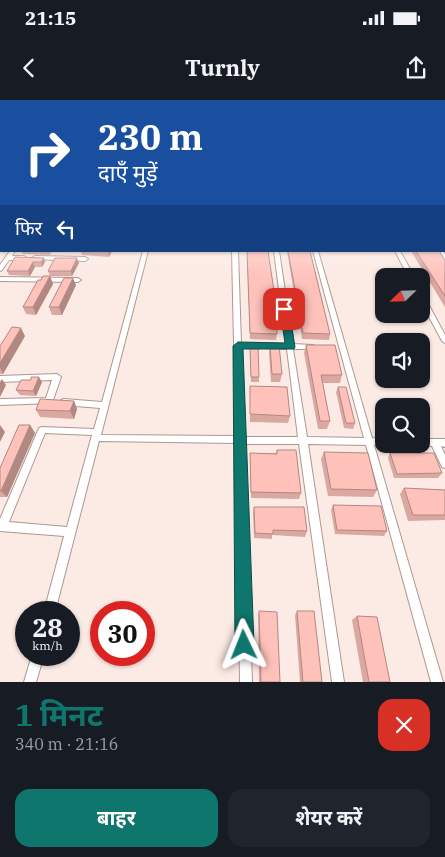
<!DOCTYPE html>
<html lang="hi">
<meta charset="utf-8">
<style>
:root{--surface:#171b24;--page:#20242c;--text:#f1f3f6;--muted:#9ea1a6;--accent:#0f766e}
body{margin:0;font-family:"IBM Plex Serif","Noto Sans Devanagari",serif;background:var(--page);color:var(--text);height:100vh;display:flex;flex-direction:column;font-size:19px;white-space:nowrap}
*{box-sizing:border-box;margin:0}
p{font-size:16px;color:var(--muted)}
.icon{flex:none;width:28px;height:28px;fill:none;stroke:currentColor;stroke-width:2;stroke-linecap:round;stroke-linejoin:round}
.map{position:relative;height:582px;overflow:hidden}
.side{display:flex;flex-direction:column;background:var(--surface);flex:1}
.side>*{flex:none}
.guide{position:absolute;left:0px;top:0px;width:445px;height:152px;box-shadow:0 1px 4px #0004;background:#1a4fa0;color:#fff;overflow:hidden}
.needle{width:32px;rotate:247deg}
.controls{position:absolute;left:375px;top:168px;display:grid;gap:10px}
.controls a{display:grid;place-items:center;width:55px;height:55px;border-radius:10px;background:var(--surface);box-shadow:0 1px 4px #0004;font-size:25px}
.speed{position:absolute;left:15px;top:501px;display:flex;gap:10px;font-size:25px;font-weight:700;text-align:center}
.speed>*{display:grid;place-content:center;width:65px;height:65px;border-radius:50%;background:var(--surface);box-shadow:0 1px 4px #0004;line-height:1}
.speed small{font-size:12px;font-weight:400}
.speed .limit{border:8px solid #d22;background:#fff;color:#111}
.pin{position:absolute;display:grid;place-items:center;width:42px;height:42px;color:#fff;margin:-21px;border-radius:10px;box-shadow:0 2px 8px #0006}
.me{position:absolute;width:55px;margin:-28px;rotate:358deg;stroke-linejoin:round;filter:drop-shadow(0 0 4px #0008)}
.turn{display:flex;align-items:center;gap:18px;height:105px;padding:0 15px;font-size:22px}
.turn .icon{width:65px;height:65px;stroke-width:2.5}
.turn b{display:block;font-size:35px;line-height:42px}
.then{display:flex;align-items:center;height:48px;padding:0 15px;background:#0003;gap:10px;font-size:19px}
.round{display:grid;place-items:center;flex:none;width:52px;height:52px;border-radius:15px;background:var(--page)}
.summary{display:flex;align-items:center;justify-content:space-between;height:85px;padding:0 15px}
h1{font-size:30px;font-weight:700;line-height:38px;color:var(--accent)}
.action{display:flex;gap:10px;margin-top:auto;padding:10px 15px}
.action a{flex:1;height:58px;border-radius:15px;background:var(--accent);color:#fff;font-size:20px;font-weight:700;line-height:58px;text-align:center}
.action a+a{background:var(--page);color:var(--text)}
.status{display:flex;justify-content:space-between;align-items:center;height:35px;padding:0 25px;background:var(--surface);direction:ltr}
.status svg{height:14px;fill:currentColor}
header{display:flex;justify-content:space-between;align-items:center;height:65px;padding:0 15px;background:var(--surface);font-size:22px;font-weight:700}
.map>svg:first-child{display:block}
</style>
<div class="status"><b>21:15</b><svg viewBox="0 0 49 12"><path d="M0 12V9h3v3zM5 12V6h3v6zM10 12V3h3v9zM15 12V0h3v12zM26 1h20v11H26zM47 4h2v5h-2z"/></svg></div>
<header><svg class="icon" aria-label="back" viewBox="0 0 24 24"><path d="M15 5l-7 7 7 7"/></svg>Turnly<svg class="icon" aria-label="share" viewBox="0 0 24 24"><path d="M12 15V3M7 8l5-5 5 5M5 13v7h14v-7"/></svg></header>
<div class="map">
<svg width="445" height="582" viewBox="0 0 445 582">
<rect width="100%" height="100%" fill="#fceae4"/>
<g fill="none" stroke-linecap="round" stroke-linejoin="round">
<defs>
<path id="street" d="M0,113H1V117H0Z
M444,113H445V116H444Z
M444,127H445V129H444Z
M0,129H1V131H0Z
M10,151H15L12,156H24L27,158L24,160H9L2,170L0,171V165Z
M143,151H148L101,335L236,336L232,151H238L241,243L286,244L274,151H279L293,244L313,245L316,247L313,249H293L307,337L364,338L313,151H318L372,338L384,339V344H387L384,345H374L443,582H431L366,345L308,344L344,582H332L299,344H244L252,582H240L236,343L99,341L55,512H44L64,436L0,431V419L39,328L42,327L94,329L100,308L64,305L61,304L60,302L61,300L64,299L102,302ZM241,247L287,249L298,337H244ZM45,333L92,335L67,427L9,422Z
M395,151H400L414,176H408Z
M438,151H443L445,154V160L443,159Z
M35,156L85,157L88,159L85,161L33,159L32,158Z
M0,177L78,178L81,180L78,182L0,181Z
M421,194L424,196L445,235V243L442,241L421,202Z
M57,274L61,277L52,303L0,305V299L46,298L52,280L0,282V276Z
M421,339H445V347L441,346L445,355V368L442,367L432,346L418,344H421Z
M32,555H44L36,582H24Z"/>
</defs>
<use href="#street" stroke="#ad9890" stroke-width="2"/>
<use href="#street" fill="#fff" fill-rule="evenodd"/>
</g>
<path fill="#daa7a1" d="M21,151H52L50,155L23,154Z
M81,151H112L109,157L82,155Z
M247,151H268L277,234L276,240L250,239Z
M287,151H310L330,234L329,240L302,239Z
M411,151H439L445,160V207Z
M15,157L45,162L42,167H35L30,176L9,175L7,171Z
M79,163L72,176H50L48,171Z
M50,176L53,184L36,215L26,214L23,207L41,180Z
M76,185L62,215H52L49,207Z
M25,236L3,274H0V246Z
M270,245L282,274L280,282H271L269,253Z
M306,245L342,275L340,283H323L330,321L327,329H318L304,253Z
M250,247L259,277V282H251Z
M42,282L36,296L20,295L16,290Z
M250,286L290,316L288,323L250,322Z
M338,287L355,323L353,329L344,328L336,292Z
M74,301L77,309L74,319L40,317L36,310Z
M30,325L35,333L7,397H0V368Z
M277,350L301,393L299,399L251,398L250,359V353H276Z
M324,352L377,390L373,397L328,396L321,359Z
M390,353L442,373L438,378H394L388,358Z
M404,388L445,390V420L408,421L400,394Z
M333,405L387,431L384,436L335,434L331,410Z
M254,407L307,431L305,437L272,435V439L254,438L253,413Z
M259,511L280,582H259L258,516Z
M297,511L322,582H300L295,515Z
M357,516L390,582H363L352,520Z"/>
<path fill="#b28883" d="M108,151H112L109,157Z
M44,158L45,162L42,167L41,162Z
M77,158L79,163L72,176L71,171Z
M33,162L35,167L30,176L28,171Z
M50,176L53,184L36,215L33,207Z
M73,178L76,185L62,215L59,207Z
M21,228L25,236L3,274L0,268V263Z
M39,277L42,282L36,296L33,291Z
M2,279L6,285L0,297V282Z
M74,301L77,309L74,319L70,311Z
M0,325L5,332L0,342Z
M30,325L35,333L7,397L1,391Z"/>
<path fill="#fec2bb" stroke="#b28883" d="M247,151H268L276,204L277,234L250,233Z
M288,151H310L330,234L303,233Z
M416,151H439L445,160V196Z
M15,157L44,158L41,162H33L28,171H7Z
M55,158H77L71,171H48Z
M43,176H50L33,207H23L38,180H41Z
M64,178H73L59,207H49Z
M12,227L21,228L0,263V246Z
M270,245H279L282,274H272Z
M306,245H335L342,275H321L330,321H320Z
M250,247H258L259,277H251Z
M31,277H39L33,291L16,290L21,280H31Z
M250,286L287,287L290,316L250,314Z
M338,287H346L355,323H346Z
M40,299L74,301L70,311L36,310Z
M19,325H30L1,391H0V368Z
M277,350H296L301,393L251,392L250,353L277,354Z
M324,352L368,353L377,390L331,389Z
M390,353H434L442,373L397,374Z
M404,388L445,390V415H413Z
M333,405L381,406L387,431L337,430Z
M254,407H304L307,431L273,430V434L255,433Z
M259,511L277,512L280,582H261Z
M297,511H314L322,582H303Z
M357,516L377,517L390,582H369Z"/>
<linearGradient id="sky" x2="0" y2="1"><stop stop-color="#6fb4e9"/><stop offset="0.54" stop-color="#fef6f3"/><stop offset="1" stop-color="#fef6f3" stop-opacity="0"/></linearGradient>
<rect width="445" height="178" fill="url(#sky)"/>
<path fill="#0f766e" stroke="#0a4d48" d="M284,206L289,209L295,247L294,249H243L254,545L251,551L244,554L238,551L235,545L233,246L238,242L285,243L280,209Z"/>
</svg>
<div class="controls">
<a><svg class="needle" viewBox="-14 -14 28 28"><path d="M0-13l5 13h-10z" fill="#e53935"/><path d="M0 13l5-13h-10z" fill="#9ea1a6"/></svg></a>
<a><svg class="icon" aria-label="sound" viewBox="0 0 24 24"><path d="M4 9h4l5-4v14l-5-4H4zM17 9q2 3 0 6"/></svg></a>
<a><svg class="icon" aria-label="search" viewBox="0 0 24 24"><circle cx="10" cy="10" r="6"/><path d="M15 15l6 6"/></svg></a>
</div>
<div class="speed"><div>28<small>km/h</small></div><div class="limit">30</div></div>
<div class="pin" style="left:284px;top:209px;background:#d93025"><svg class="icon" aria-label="arrive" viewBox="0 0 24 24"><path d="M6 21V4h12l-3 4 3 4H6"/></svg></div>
<svg class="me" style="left:244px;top:545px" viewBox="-20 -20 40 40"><path d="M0-17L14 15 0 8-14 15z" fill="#0f766e" stroke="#fff" stroke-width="4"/></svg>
<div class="guide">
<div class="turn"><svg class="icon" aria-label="right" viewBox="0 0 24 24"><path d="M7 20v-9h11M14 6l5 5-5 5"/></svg><div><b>230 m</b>दाएँ मुड़ें</div></div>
<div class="then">फिर<svg class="icon" aria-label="left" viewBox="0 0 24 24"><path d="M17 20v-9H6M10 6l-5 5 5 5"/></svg></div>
</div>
</div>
<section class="side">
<div class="summary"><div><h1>1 मिनट</h1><p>340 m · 21:16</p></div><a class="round" style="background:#d93025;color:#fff"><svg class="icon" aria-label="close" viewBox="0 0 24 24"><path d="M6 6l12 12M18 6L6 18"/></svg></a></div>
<div class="action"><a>बाहर</a><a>शेयर करें</a></div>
</section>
